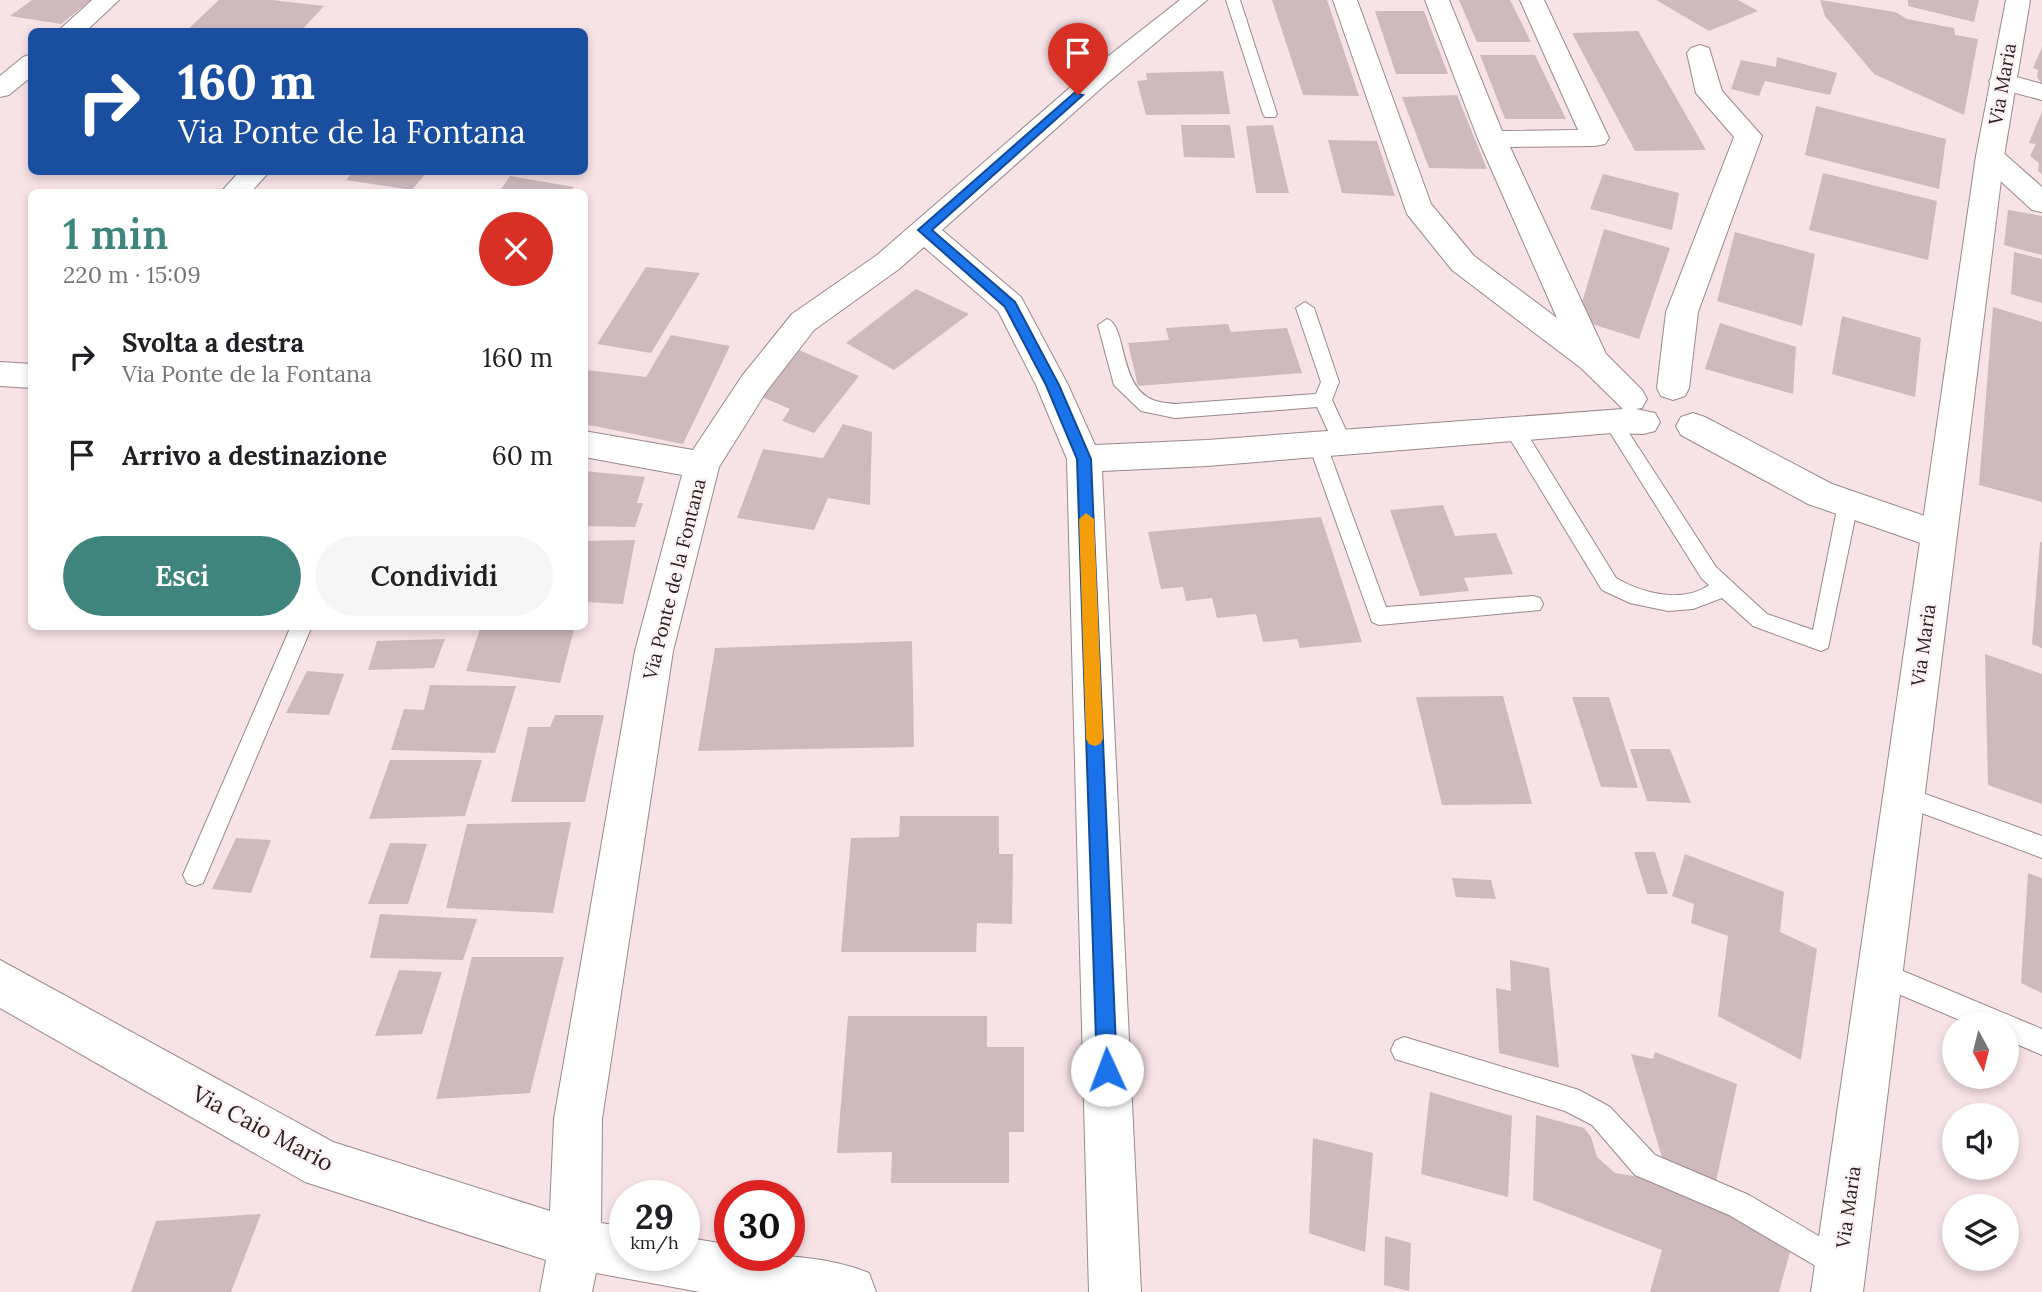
<!DOCTYPE html>
<html lang="it">
<meta charset="utf-8">
<style>
:root{--surface:#fff;--page:#f6f6f6;--text:#202124;--muted:#757577;--accent:#3f857e}
body{margin:0;font-family:Lora,serif;background:var(--page);color:var(--text);height:100vh;display:flex;flex-direction:column;font-size:26px;white-space:nowrap}
*{box-sizing:border-box;margin:0}
p{font-size:23px;color:var(--muted)}
.icon{flex:none;width:38px;height:38px;fill:none;stroke:currentColor;stroke-width:2;stroke-linecap:round;stroke-linejoin:round}
.map{position:relative;flex:1;overflow:hidden}
.drawer{position:absolute;left:28px;top:189px;width:560px;height:441px;display:flex;flex-direction:column;background:var(--surface);border-radius:10px;box-shadow:0 4px 10px #0003}
.drawer>*{flex:none}
.guide{position:absolute;left:28px;top:28px;width:560px;height:147px;border-radius:10px;box-shadow:0 4px 10px #0003;background:#1a4fa0;color:#fff;overflow:hidden}
.needle{width:46px;rotate:173deg}
.tools{position:absolute;left:1942px;top:1012px;display:grid;gap:14px}
.tools a{display:grid;place-items:center;width:77px;height:77px;border-radius:50%;background:var(--surface);box-shadow:0 4px 10px #0003;font-size:35px}
.speed{position:absolute;left:609px;top:1180px;display:flex;gap:14px;font-size:35px;font-weight:700;text-align:center}
.speed>*{display:grid;place-content:center;width:91px;height:91px;border-radius:50%;background:var(--surface);box-shadow:0 4px 10px #0003;line-height:1}
.speed small{font-size:18px;font-weight:400}
.speed .limit{border:10px solid #d22;background:#fff;color:#111}
.pin{position:absolute;display:grid;place-items:center;width:60px;height:60px;color:#fff;margin:-72px -30px;border-radius:50% 50% 50% 0;rotate:-45deg;box-shadow:0 0 7px #0007}
.pin .icon{rotate:45deg}
.me{position:absolute;width:77px;margin:-38px;rotate:358deg;stroke-linejoin:round;filter:drop-shadow(0 0 5px #0008)}
.turn{display:flex;align-items:center;gap:24px;height:147px;padding:0 35px;font-size:32px}
.turn .icon{width:91px;height:91px;stroke-width:2.5}
.turn b{display:block;font-size:49px;line-height:60px}
.round{display:grid;place-items:center;flex:none;width:74px;height:74px;border-radius:37px;background:var(--page)}
.summary{display:flex;align-items:center;justify-content:space-between;height:119px;padding:0 35px}
h1{font-size:42px;font-weight:600;line-height:52px;color:var(--accent)}
.button{display:flex;gap:14px;margin-top:auto;padding:14px 35px}
.button a{flex:1;height:80px;border-radius:42px;background:var(--accent);color:#fff;font-size:28px;font-weight:600;line-height:80px;text-align:center}
.button a+a{background:var(--page);color:var(--text)}
ul{padding:0;list-style:none}
li{display:flex;align-items:center;gap:21px;height:98px;padding:0 35px}
li div{flex:1}
li b{display:block;font-size:26px}
li em{font-style:normal}
.map>svg:first-child{display:block}
</style>
<div class="map">
<svg width="2042" height="1292" viewBox="0 0 2042 1292">
<rect width="100%" height="100%" fill="#f7e2e6"/>
<path fill="#ceb9bd" d="M32,0H91L61,24L10,16Z
M219,0H272L324,6L300,32H185Z
M1272,0H1327L1359,96L1303,95Z
M1459,0H1510L1531,42H1477Z
M1656,0H1738L1758,11L1709,31Z
M1820,0L1895,12L1907,19L1954,28L1955,35L1978,39L1964,115L1874,74L1825,16Z
M1908,0H1979L1974,22L1908,6Z
M1375,11H1424L1448,74H1396Z
M1638,31L1706,150L1635,151L1572,33Z
M2042,47V84L2037,77L2038,70L2033,68Z
M1480,55H1535L1566,119H1505Z
M1777,57L1837,73L1830,95L1765,81L1759,96L1731,89L1741,60L1776,67Z
M1223,71L1230,114L1146,115L1137,81L1147,80L1146,73Z
M1457,95L1487,169L1429,168L1402,97Z
M1816,106L1946,139L1939,189L1805,155Z
M2042,111V174L2038,171L2039,163L2030,156L2036,144L2029,143Z
M1181,125H1230L1235,158L1184,157Z
M1273,125L1289,193H1256L1246,126Z
M1328,140L1377,141L1395,196L1342,193Z
M353,172H427L412,190L346,180Z
M1823,173L1937,201L1928,260L1809,230Z
M1603,174L1679,193L1672,230L1590,209Z
M510,176L574,187L568,192H499Z
M2008,210L2042,216V255L2004,245Z
M1604,229L1670,248L1639,339L1577,319Z
M1735,232L1815,254L1802,326L1717,301Z
M2014,252L2042,259V303L2011,294Z
M646,267L700,273L651,353L597,344Z
M916,289L969,314L894,370L846,343Z
M1993,307L2042,322V502L1979,485Z
M1842,316L1921,338L1915,397L1832,374Z
M1720,323L1796,347L1793,394L1705,369Z
M1228,324L1231,332L1287,328L1302,373L1138,386L1128,343L1169,340L1166,328Z
M671,335L730,346L683,444L584,424L586,370L646,377Z
M799,350L859,376L814,433L782,421L790,409L762,397Z
M843,424L872,432L870,505L828,498L814,530L737,518L763,449L823,458Z
M584,471L645,477L637,503H643L635,527L584,526Z
M1443,505L1455,536L1496,533L1513,574L1464,578L1469,591L1420,596L1390,510Z
M1321,517L1362,642L1300,648L1297,639L1263,642L1256,614L1217,618L1212,598L1186,601L1183,587L1161,589L1148,532Z
M635,540L623,604L584,602V541Z
M2040,542H2042V648L2032,644Z
M481,626H575L560,683L466,671Z
M445,639L434,668L368,670L377,641Z
M912,641L914,747L698,751L715,648Z
M1985,654L2042,674V804L1988,785Z
M307,671L344,674L329,715L286,713Z
M430,685L516,686L495,753L391,750L404,709L424,710Z
M1503,696L1532,804L1442,805L1416,697Z
M1572,697H1609L1638,788L1601,787Z
M555,715H604L585,802H511L528,727H550Z
M1630,749H1670L1691,803L1647,801Z
M390,760H482L465,816L369,819Z
M900,816H999V854H1013L1012,924L977,923L976,952H841L851,838L899,837Z
M571,822L553,913L446,908L467,824Z
M236,838L271,840L251,893L212,889Z
M390,843L427,844L408,904H368Z
M1634,852H1655L1668,894H1647Z
M1685,854L1784,892L1780,932L1817,949L1801,1060L1718,1016L1728,936L1691,923L1694,904L1672,896Z
M2028,873L2042,878V993L2021,983Z
M1452,878L1491,880L1496,899L1456,897Z
M380,914L477,919L463,960L370,958Z
M472,957H564L530,1093L436,1099Z
M1510,960L1549,968L1559,1068L1499,1053L1496,988L1511,991Z
M399,970L442,972L422,1034L375,1036Z
M848,1016H987V1047H1024V1132H1009V1183H891L892,1152L837,1153Z
M1655,1052L1737,1084L1715,1186L1664,1164L1631,1054L1653,1059Z
M1430,1092L1512,1116L1508,1197L1421,1174Z
M1536,1115L1584,1128L1591,1137L1597,1157L1615,1173L1652,1179L1708,1202L1790,1252L1779,1292H1650L1662,1250L1533,1200Z
M1313,1138L1373,1153L1365,1252L1309,1233Z
M261,1214L231,1292H131L156,1221Z
M1385,1236L1411,1243L1409,1291L1384,1285Z"/>
<g fill="none" stroke-linecap="round" stroke-linejoin="round">
<defs>
<path id="service" d="M1226,0H1240L1277,114L1275,117H1265L1263,114Z
M1305,302L1314,308L1339,382L1332,400L1351,441L1349,446H1335L1317,407L1175,418L1141,411L1114,385L1098,325L1107,319C1127,325 1118,386 1153,400C1160,403 1168,403 1175,404L1316,394L1321,382L1296,308Z
M1612,414L1618,416L1716,567L1767,614L1813,630L1838,504L1841,499L1848,496L1855,499L1858,504L1828,648L1821,651L1753,626L1722,598L1693,609L1668,611L1630,603L1602,590L1507,434L1505,429L1507,424H1521L1616,578C1641,593 1683,604 1709,585L1702,579L1606,426L1603,421L1606,416Z
M1317,436L1324,438L1326,443L1386,607L1533,596L1540,598L1543,604L1540,610L1379,625L1372,622L1308,443L1310,438Z
M291,626H312L203,883L195,886L187,883L183,875Z
M1903,786L2042,836V858L1895,803L1892,796L1895,789Z
M1879,961L2042,1029V1055L2007,1040V1024H1969L1870,982L1867,973L1870,964Z
M1404,1037L1579,1090L1610,1107L1655,1155L1749,1195L1851,1255L1855,1265L1851,1275L1841,1279L1831,1275L1729,1215L1635,1175L1592,1125L1565,1111L1395,1059L1391,1050L1395,1041Z"/>
<path id="minor" d="M92,0H119L85,32H57Z
M1180,0H1207L1106,84L942,230L1021,297L1068,385L1095,445L1207,440L1623,409L1581,368L1452,270L1407,214L1333,0H1357L1431,204L1474,256L1557,318L1478,139L1425,0H1449L1502,131L1578,130L1520,0H1544L1609,138L1605,144L1595,146L1510,147L1606,354L1642,390L1647,399L1642,408L1636,409L1655,413L1660,422L1655,431L1643,434L1612,433L1207,466L1102,471L1141,1292H1089L1067,459L1036,385L998,311L924,247L899,269L814,330L766,392L719,467L673,651L602,1119L601,1223L625,1227V1255H684V1237L730,1245V1255C777,1255 825,1255 869,1273L876,1292H700L596,1273L592,1292H540L546,1260L305,1182L0,1008V960L333,1142L550,1211L554,1119L635,651L682,475L584,457V431L693,450L742,376L792,314L877,255L1088,72Z
M1700,45L1709,48L1722,91L1762,136L1698,312L1689,388L1685,396L1673,400L1661,396L1657,388L1666,312L1734,137L1696,93L1687,53L1691,48Z
M32,54V76L9,95L0,97V76L23,57Z
M2002,73L2042,84V100L1993,87L1989,81L1993,75Z
M1990,147L2000,150L2042,187V212L2032,210L1980,162L1976,156L1980,150Z
M239,172H269L251,192H221Z
M0,362L32,364V388L0,386Z
M1693,413L1705,417L1832,484L1951,525L1956,535L1951,545L1938,549L1808,504L1681,435L1676,426L1681,417Z"/>
<path id="tertiary" d="M2006,0H2030L2004,156L1863,1292H1811L1976,156Z"/>
</defs>
<use href="#service" stroke="#9b888c" stroke-width="2"/>
<use href="#minor" stroke="#9b888c" stroke-width="2"/>
<use href="#tertiary" stroke="#9b888c" stroke-width="2"/>
<use href="#service" fill="#fff" fill-rule="evenodd"/>
<use href="#minor" fill="#fff" fill-rule="evenodd"/>
<use href="#tertiary" fill="#fff" fill-rule="evenodd"/>
</g>
<path fill="#1a73e8" stroke="#114b97" stroke-width="2" d="M1074,93L1083,95L932,230L1015,302L1059,385L1091,459L1117,1070L1114,1077L1107,1080L1100,1077L1097,1070L1077,459L1046,385L1005,307L918,230Z"/>
<path fill="#f59e0b" d="M1086,513L1094,519L1103,739L1100,744L1095,746L1089,744L1086,739L1079,519Z"/>
<g text-anchor="middle" dominant-baseline="central" stroke-width="5" stroke-linejoin="round" paint-order="stroke">
<g font-size="19" fill="#2a2324" stroke="#fff2f4">
<text transform="translate(2002 84) rotate(-80)">Via Maria</text>
<text transform="translate(674 579) rotate(-76)">Via Ponte de la Fontana</text>
<text transform="translate(1923 645) rotate(-82)">Via Maria</text>
<text transform="translate(1848 1207) rotate(-82)">Via Maria</text>
</g>
<g font-size="23" fill="#2a2324" stroke="#fff2f4">
<text transform="translate(263 1128) rotate(28)">Via Caio Mario</text>
</g>
</g>
</svg>
<div class="tools">
<a><svg class="needle" viewBox="-14 -14 28 28"><path d="M0-13l5 13h-10z" fill="#e53935"/><path d="M0 13l5-13h-10z" fill="#757577"/></svg></a>
<a><svg class="icon" aria-label="sound" viewBox="0 0 24 24"><path d="M4 9h4l5-4v14l-5-4H4zM17 9q2 3 0 6"/></svg></a>
<a><svg class="icon" aria-label="layers" viewBox="0 0 24 24"><path d="M12 4l9 5-9 5-9-5zM3 14l9 5 9-5"/></svg></a>
</div>
<div class="speed"><div>29<small>km/h</small></div><div class="limit">30</div></div>
<div class="pin" style="left:1078px;top:95px;background:#d93025"><svg class="icon" aria-label="arrive" viewBox="0 0 24 24"><path d="M6 21V4h12l-3 4 3 4H6"/></svg></div>
<svg class="me" style="left:1107px;top:1070px" viewBox="-20 -20 40 40"><circle r="19" fill="#fff"/><path d="M0-13L10 11 0 6-10 11z" fill="#1a73e8"/></svg>
<div class="guide">
<div class="turn"><svg class="icon" aria-label="right" viewBox="0 0 24 24"><path d="M7 20v-9h11M14 6l5 5-5 5"/></svg><div><b>160 m</b>Via Ponte de la Fontana</div></div>
</div>
<section class="drawer">
<div class="summary"><div><h1>1 min</h1><p>220 m · 15:09</p></div><a class="round" style="background:#d93025;color:#fff"><svg class="icon" aria-label="close" viewBox="0 0 24 24"><path d="M6 6l12 12M18 6L6 18"/></svg></a></div>
<ul>
<li><svg class="icon" aria-label="right" viewBox="0 0 24 24"><path d="M7 20v-9h11M14 6l5 5-5 5"/></svg><div><b>Svolta a destra</b><p>Via Ponte de la Fontana</p></div><em>160 m</em></li>
<li><svg class="icon" aria-label="arrive" viewBox="0 0 24 24"><path d="M6 21V4h12l-3 4 3 4H6"/></svg><div><b>Arrivo a destinazione</b></div><em>60 m</em></li>
</ul>
<div class="button"><a>Esci</a><a>Condividi</a></div>
</section>
</div>
